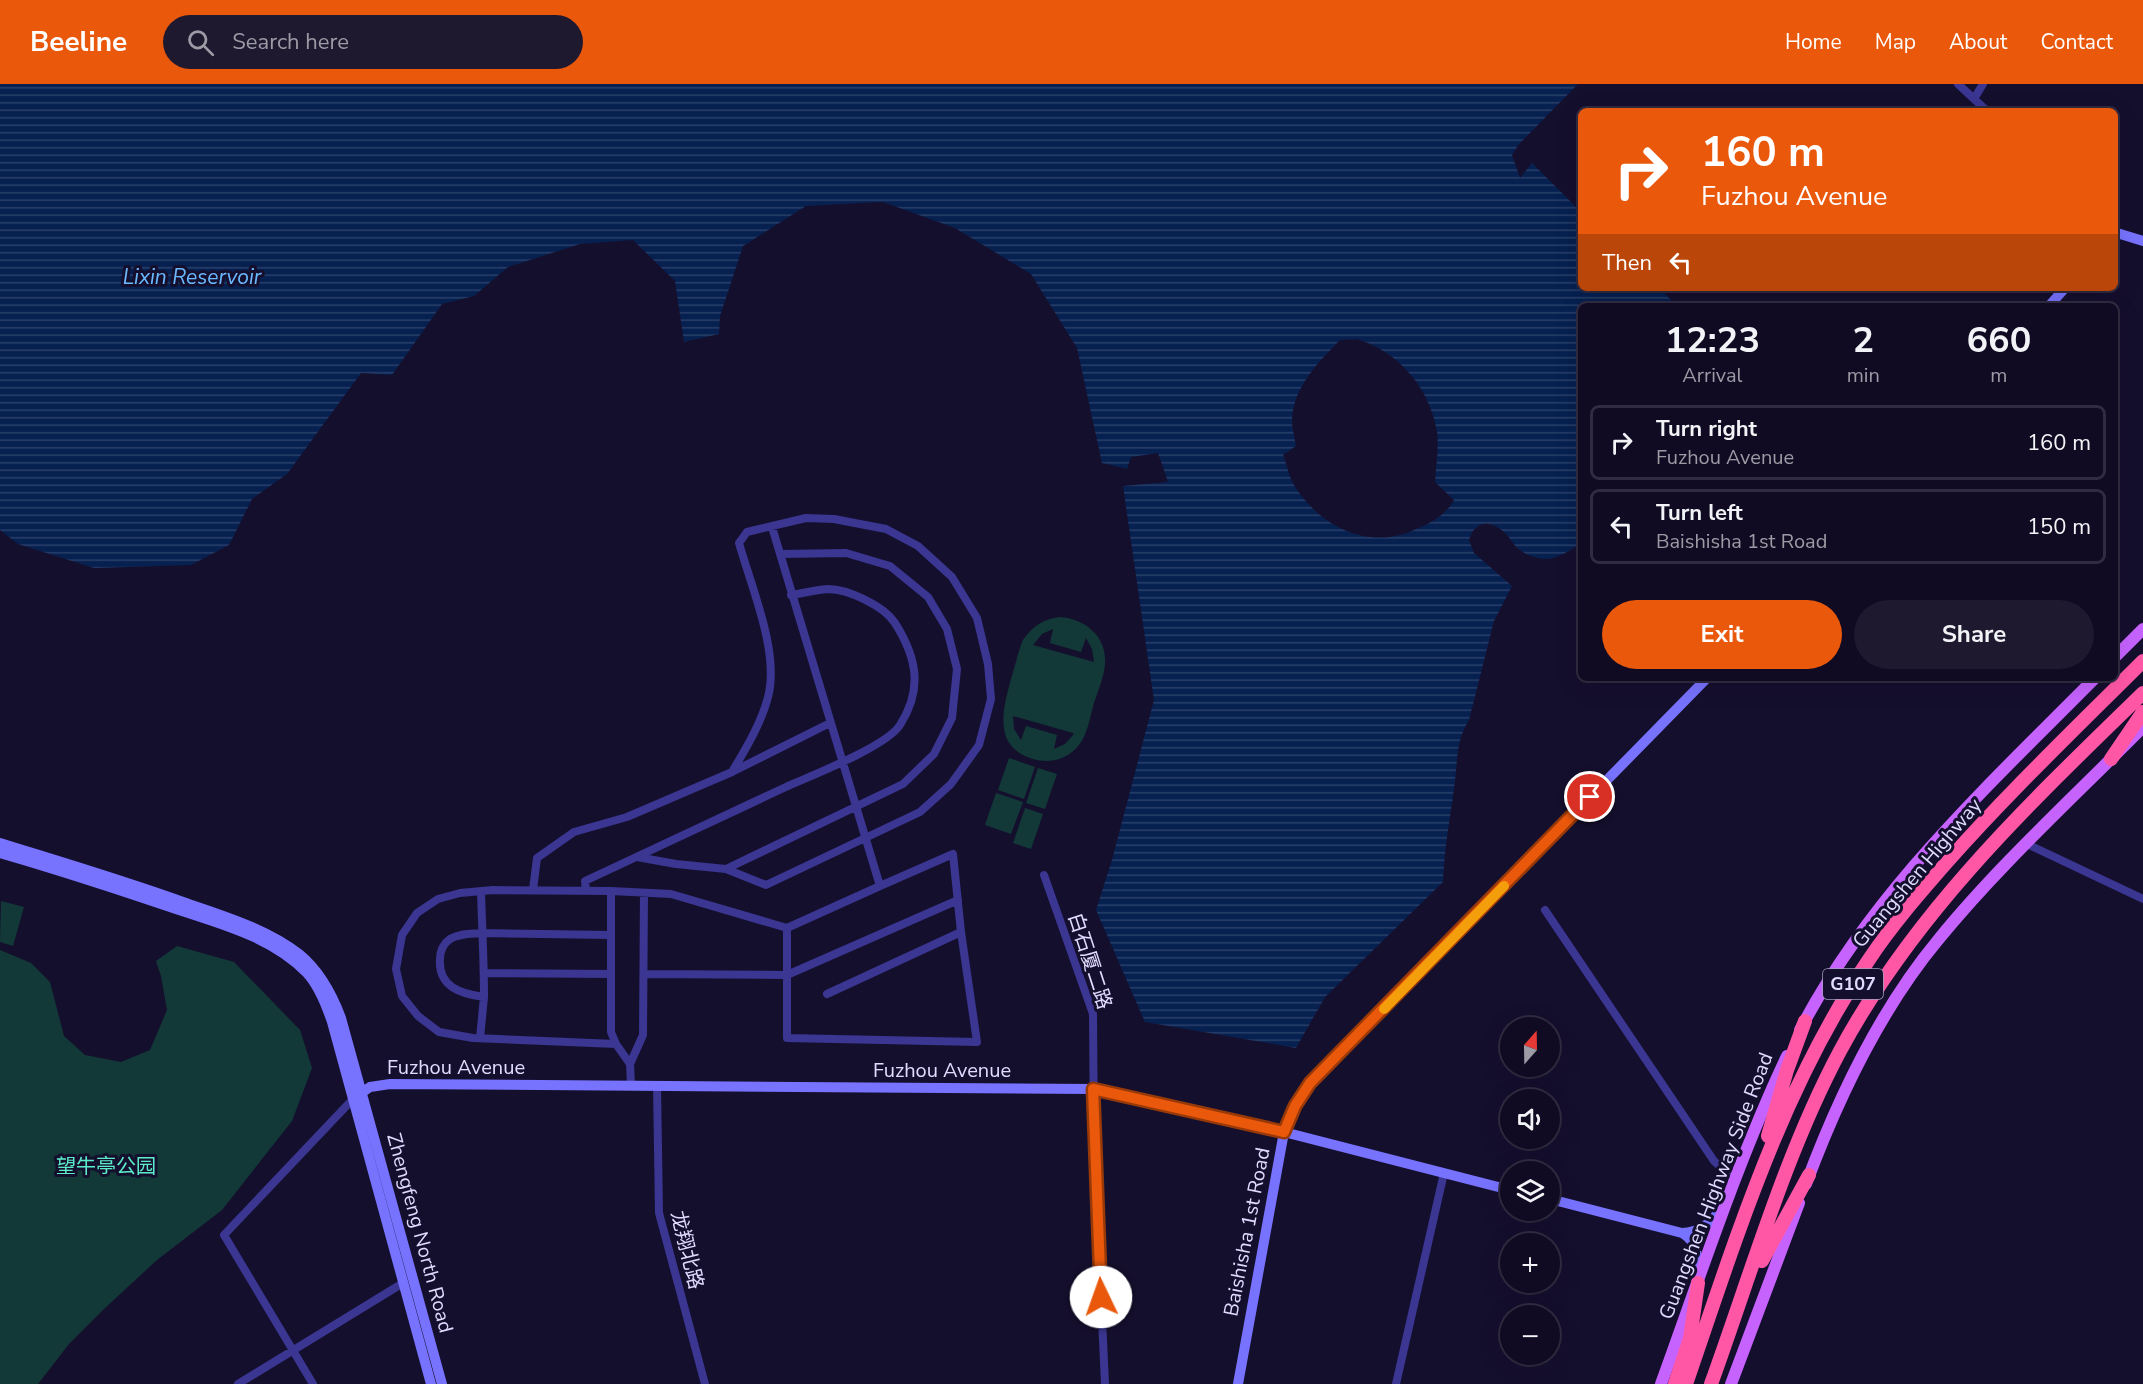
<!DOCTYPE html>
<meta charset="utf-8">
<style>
:root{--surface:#100b22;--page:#1e192f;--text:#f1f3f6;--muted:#9c9ba5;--line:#302b40;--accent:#ea580c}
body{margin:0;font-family:"Nunito Sans","Noto Sans SC",sans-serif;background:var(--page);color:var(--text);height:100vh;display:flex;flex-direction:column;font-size:22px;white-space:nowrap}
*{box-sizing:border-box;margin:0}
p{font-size:20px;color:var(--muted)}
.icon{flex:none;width:33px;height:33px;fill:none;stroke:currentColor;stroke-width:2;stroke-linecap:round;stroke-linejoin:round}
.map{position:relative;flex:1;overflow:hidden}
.drawer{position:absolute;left:1578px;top:219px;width:540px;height:378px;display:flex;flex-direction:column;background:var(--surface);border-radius:9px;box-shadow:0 6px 24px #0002,0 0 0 2px var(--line)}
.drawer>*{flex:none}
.banner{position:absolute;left:1578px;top:24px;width:540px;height:183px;border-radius:9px;box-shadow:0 6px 24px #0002,0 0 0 2px var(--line);background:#ea580c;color:#fff;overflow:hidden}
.needle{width:39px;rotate:20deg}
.controls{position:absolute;left:1500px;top:933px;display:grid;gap:12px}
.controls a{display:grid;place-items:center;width:60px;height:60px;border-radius:50%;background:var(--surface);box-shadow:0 6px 24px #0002,0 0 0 2px var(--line);font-size:30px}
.pin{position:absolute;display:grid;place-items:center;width:51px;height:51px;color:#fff;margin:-26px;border:3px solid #fff;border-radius:50%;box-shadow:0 2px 6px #0007}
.me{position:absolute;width:66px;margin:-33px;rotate:357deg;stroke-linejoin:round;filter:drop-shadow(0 0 4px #0008)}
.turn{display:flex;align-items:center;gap:21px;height:126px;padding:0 24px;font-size:27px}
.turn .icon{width:78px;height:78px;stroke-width:2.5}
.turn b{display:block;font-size:42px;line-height:51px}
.then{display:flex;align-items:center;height:57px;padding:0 24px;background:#0003;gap:12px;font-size:22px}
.eta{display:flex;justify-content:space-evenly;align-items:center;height:102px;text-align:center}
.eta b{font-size:36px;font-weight:700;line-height:42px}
.cta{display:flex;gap:12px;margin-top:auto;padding:12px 24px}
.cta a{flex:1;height:69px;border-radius:36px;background:var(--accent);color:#fff;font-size:24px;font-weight:700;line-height:69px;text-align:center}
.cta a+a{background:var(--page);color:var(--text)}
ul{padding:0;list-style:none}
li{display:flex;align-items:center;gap:18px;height:75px;margin:0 12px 9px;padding:0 12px;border:3px solid var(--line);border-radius:9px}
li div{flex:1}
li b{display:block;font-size:22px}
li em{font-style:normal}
header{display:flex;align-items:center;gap:36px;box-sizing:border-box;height:84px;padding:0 30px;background:var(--accent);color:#fff}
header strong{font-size:28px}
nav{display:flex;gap:33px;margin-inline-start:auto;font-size:21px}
.search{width:420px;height:54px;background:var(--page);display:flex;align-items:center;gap:15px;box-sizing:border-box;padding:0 21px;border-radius:33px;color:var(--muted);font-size:22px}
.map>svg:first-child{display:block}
</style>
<header>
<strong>Beeline</strong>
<div class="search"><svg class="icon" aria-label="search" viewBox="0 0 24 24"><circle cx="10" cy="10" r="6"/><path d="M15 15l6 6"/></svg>Search here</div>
<nav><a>Home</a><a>Map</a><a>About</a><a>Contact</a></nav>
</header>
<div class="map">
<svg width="2143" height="1300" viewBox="0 0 2143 1300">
<defs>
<pattern id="water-rules" width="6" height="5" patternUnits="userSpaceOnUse" patternTransform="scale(1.5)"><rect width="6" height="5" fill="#062050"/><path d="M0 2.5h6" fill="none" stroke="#2a406a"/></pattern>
</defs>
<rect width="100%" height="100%" fill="#150f2e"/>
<path fill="#123937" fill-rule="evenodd" d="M1060,533C1085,535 1107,552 1105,580C1104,593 1098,607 1094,619C1089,636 1087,657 1072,668C1061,677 1046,679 1033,675C992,663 1003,625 1011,595C1015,582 1018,568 1023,556C1033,542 1043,535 1060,533ZM1053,545L1050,559L1081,568L1086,554L1092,565L1094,578L1033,561L1042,550ZM1013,632L1073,649L1074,650L1065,660L1054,665L1057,651L1026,642L1021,656L1014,645Z
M1009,674L1035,683L1024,715L998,706Z
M1038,684L1057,690L1045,725L1026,719Z
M996,709L1023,718L1011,750L985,741Z
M1025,724L1043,730L1031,765L1013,759Z
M1,817L24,823L13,862L0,858Z
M177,862L234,878L300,946L312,984L292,1037L222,1126L157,1176L104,1225L69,1260L38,1300H0V866L31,879L50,898L64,952L85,971L121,978L150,966L167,926L161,892L156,877Z"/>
<path fill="url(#water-rules)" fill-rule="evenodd" d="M0,0H1578L1519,60L1512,71L1520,94L1532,79L1581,128V204H1659L1677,222H1581V460C1571,465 1558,475 1546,475C1537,475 1526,471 1520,466C1513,461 1510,453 1504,448C1489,435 1475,437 1469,456L1474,469L1512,502L1494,537L1469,636C1455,658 1458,679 1454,704C1450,735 1444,766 1443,798L1325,913L1296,964L1145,938L1096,826L1112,776L1154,616L1123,402L1168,398L1158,369L1131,373L1127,385L1102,379L1077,264L1031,190L955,144L883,118L806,122L743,162L720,232L719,250L684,258L675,197L633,156L580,160L508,183L474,212L442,220L392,291L361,289L287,390L252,415L229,461L191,481L94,484L18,460L0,446ZM1357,255C1399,268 1430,304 1437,348C1439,364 1436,382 1435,398L1454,416C1445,432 1431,439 1414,446C1368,467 1319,442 1294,401C1289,393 1287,381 1283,371L1296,362C1295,354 1292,345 1292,338C1292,304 1318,279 1340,256Z"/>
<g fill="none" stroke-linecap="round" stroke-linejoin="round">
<path stroke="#3a3691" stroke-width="8" d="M1958,0L1987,27
M1974,15L1983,0
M772,443L880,802L787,844V954L977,958L961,848L827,910
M2027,760L2143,815
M637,773L676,780L726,785L766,801L920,728L951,700L979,661L991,615L988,580L977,534L952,493L918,462L886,445L834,435L806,434L747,448L739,459C751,502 780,569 768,613C761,640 746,664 732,688
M726,785L903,700L934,670L952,634L957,585L947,545L928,513L890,482L846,469L780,470
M1044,791L1093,930L1094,1059L1105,1300
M880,802L953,770L961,848
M533,806L537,774L574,748L627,733L732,688L830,639
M586,806L585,797C653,765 721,734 788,702C813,691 887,662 900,641C923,605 917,574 895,539C884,522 848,505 828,505C816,506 803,509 791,511
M481,807C482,842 484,877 484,913C461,910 438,903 440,875C440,867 443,860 450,855C460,849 471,850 482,849L611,851
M611,807V948L616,960L630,980L631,1001
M1545,826L1714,1077L1725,1087L1736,1092
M484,889L611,890
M644,890L787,891L958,816
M480,954L484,913
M616,960L473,954L439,948L418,932L402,912L396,885L402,851L417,829L438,815L460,809L493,806L611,807L671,810L787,844
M630,980L643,951L644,809
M657,1002L659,1129L705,1300
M238,1300L403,1199
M313,1300L224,1151L353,1015
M1396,1300L1444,1089"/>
<path stroke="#7873ff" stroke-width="10" d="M2115,151L2117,149L2143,157
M2049,222L2065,204
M0,759C61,778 122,796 183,818C223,832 265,844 299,870C320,887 332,910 341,934L442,1300
M0,769C59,786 117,805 176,825C221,840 272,853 307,889C319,902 326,920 332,938L431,1300
M353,1015L370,1003L390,1000L1093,1005L1284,1048L1510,1106
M1550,1115L1682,1149C1700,1148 1712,1139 1721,1124
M1682,1149C1698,1158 1698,1174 1698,1190
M1238,1300L1284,1048L1295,1022L1310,999L1707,594"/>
<path stroke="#c663ff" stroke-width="12" d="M2115,573L2143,545
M1800,946C1872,808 1987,703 2095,594
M1806,1100C1838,1014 1879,927 1938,856C1999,781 2075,712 2143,643
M1661,1300C1701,1190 1737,1078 1787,972
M1731,1300L1799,1119"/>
<path stroke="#ff57a6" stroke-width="14" d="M2111,675L2143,628
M1768,1052L1787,986L1805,937
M1762,1177L1809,1091
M1675,1300L1690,1254L1698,1199
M1686,1300C1736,1155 1781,1006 1868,877C1891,842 1919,810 1947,778C2009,708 2077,643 2143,577
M1711,1300C1751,1190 1785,1070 1840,967C1915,827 2031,718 2143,609"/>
</g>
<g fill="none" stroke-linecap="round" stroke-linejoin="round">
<defs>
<path id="route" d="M1101,1213L1093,1005L1284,1048L1295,1022L1310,999L1590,713"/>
</defs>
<use href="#route" stroke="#983908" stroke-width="15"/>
<use href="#route" stroke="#ea580c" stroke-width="10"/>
<path stroke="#f59e0b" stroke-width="10" d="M1384,925L1504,802"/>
</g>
<g text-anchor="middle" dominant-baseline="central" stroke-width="6" stroke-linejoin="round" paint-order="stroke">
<rect fill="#150f2e" stroke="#a39ec0" stroke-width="1.5" x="1823" y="885" width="60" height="30" rx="4.5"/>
<g font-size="18" font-weight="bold" fill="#e0dcff">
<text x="1853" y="900">G107</text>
</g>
<g font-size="20" fill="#e0dcff" stroke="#150f2e">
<text transform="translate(1917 789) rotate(-50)">Guangshen Highway</text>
<text transform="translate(1090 877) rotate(72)">白石厦二路</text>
<text x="456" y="983">Fuzhou Avenue</text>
<text x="942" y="986">Fuzhou Avenue</text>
<text transform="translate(1716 1102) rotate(-69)">Guangshen Highway Side Road</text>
<text transform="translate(1247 1148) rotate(-79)">Baishisha 1st Road</text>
<text transform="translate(420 1149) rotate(75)">Zhengfeng North Road</text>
<text transform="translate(687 1166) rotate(76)">龙翔北路</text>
</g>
<g font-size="20" fill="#5cebc8" stroke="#150f2e">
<text x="106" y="1082">望牛亭公园</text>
</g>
<g font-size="21" font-style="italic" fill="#6ab9ff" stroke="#150f2e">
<text x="192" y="193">Lixin Reservoir</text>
</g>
</g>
</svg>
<div class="controls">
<a><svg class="needle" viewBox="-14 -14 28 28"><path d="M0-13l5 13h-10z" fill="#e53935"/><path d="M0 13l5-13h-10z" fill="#9c9ba5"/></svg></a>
<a><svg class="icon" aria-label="sound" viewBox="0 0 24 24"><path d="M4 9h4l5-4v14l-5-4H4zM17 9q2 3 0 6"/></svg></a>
<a><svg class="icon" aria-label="layers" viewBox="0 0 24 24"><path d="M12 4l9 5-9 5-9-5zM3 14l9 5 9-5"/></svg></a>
<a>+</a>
<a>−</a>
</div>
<div class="pin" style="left:1590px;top:713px;background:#d93025"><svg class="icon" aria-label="arrive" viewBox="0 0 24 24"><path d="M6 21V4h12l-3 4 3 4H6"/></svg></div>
<svg class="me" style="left:1101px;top:1213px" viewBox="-20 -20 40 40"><circle r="19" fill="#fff"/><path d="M0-13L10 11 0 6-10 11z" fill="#ea580c"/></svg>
<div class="banner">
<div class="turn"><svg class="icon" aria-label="right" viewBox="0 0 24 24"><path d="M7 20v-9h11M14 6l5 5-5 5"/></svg><div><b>160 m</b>Fuzhou Avenue</div></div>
<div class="then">Then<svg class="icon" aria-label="left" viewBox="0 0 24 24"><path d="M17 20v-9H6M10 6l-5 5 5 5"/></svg></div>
</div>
<section class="drawer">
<div class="eta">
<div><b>12:23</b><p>Arrival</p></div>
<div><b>2</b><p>min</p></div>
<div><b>660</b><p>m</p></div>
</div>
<ul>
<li><svg class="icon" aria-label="right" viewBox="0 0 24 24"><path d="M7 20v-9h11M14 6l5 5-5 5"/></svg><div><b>Turn right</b><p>Fuzhou Avenue</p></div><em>160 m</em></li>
<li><svg class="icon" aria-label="left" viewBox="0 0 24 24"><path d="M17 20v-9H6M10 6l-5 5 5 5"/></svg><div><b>Turn left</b><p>Baishisha 1st Road</p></div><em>150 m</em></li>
</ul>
<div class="cta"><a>Exit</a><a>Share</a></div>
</section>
</div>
